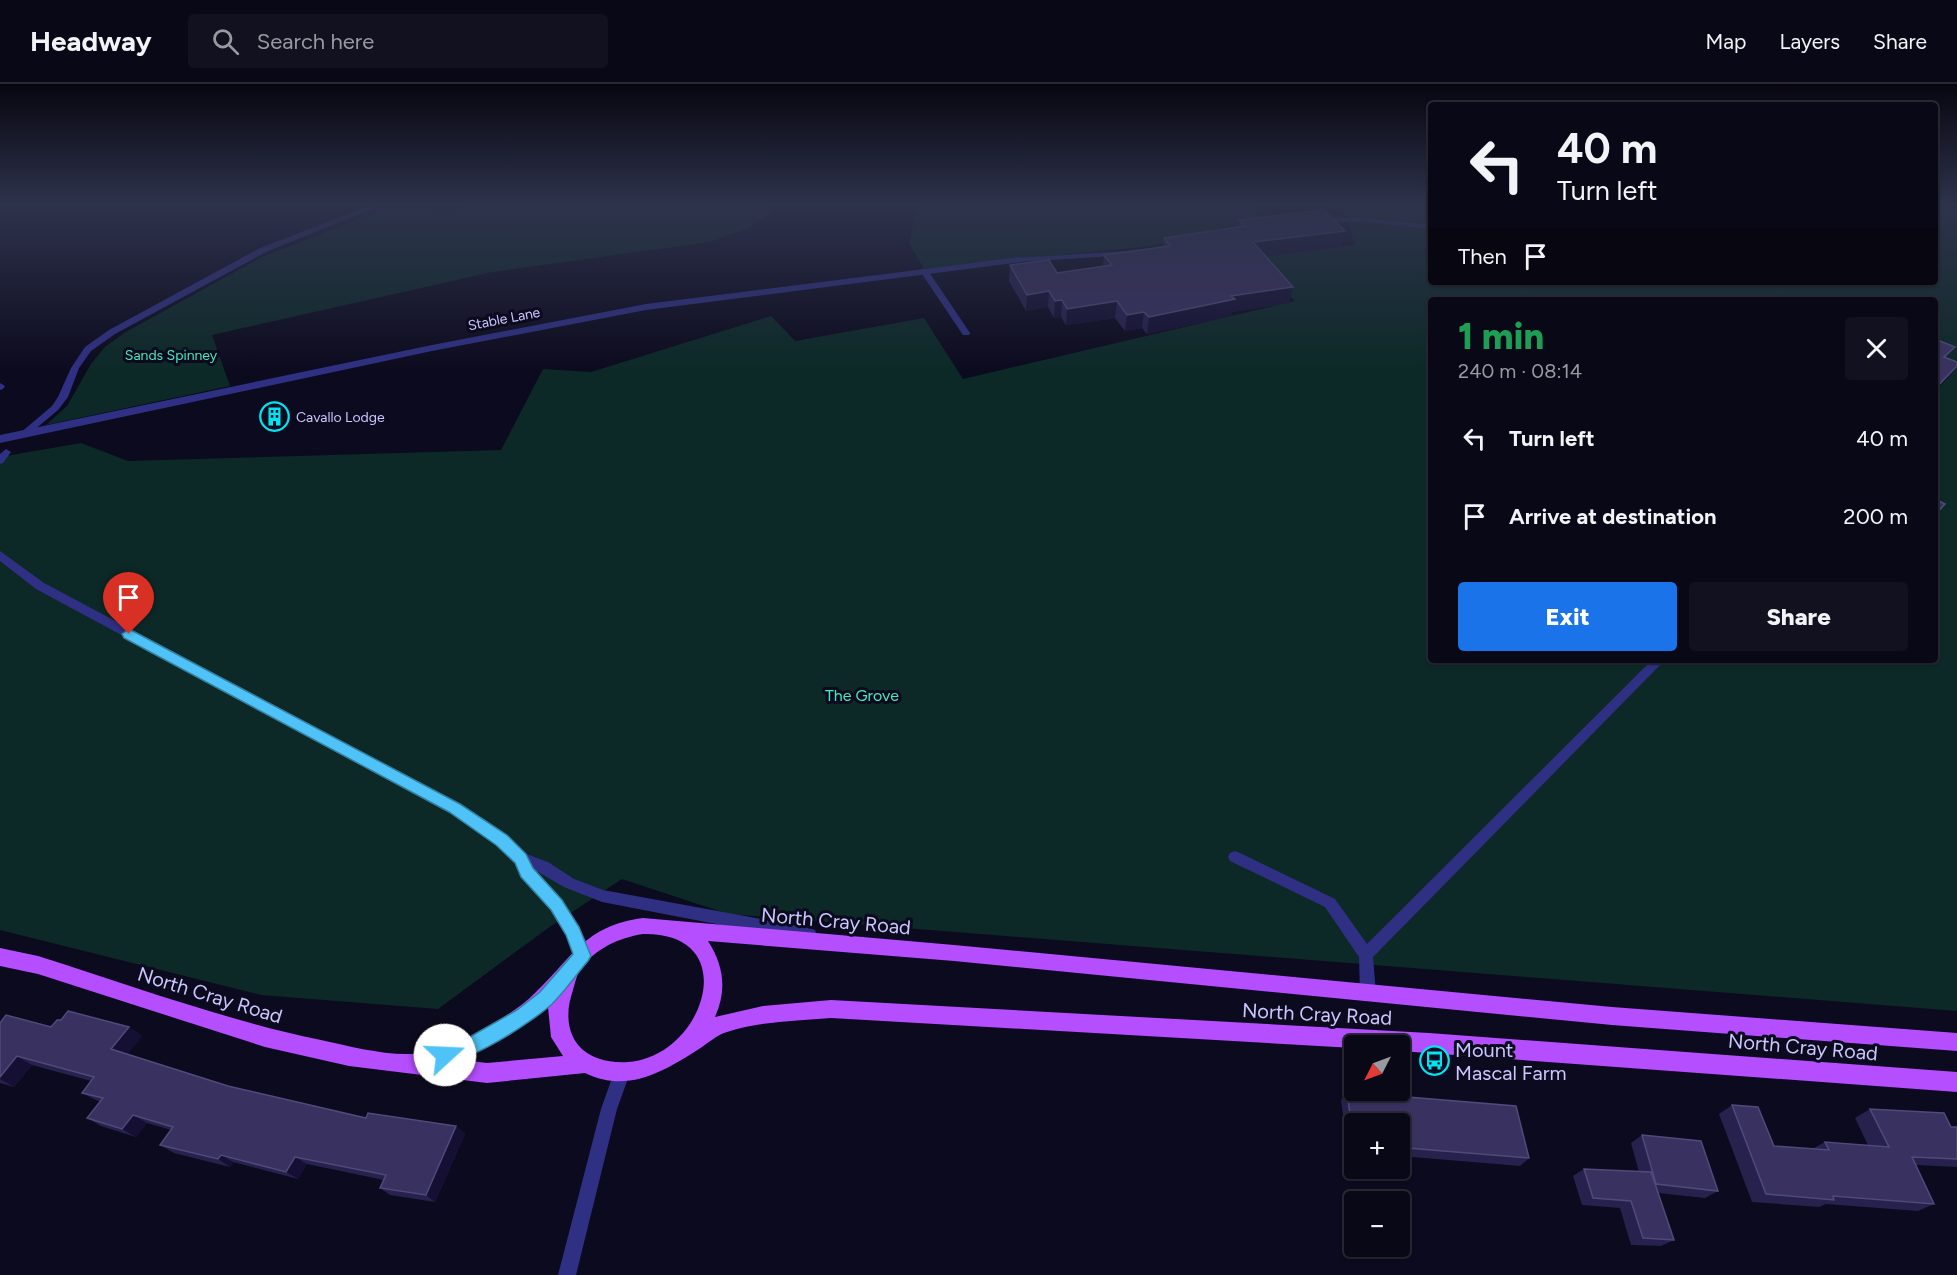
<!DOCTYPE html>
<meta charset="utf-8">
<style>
:root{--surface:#090816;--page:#12111f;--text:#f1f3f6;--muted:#999aa1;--line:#292935;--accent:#1a73e8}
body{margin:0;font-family:Figtree,sans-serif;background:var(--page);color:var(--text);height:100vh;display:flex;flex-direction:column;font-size:22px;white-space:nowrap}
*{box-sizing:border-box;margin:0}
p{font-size:20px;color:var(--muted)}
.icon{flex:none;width:33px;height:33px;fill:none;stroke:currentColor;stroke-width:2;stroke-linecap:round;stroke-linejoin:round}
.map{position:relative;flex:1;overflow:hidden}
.sheet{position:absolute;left:1428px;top:213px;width:510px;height:366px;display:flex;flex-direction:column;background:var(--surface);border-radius:6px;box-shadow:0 2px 4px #0004,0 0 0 2px var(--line)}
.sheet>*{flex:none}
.top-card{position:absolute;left:1428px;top:18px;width:510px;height:183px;border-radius:6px;box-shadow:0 2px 4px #0004,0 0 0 2px var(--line);background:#090816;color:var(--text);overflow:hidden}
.needle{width:39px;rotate:228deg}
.controls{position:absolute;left:1344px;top:951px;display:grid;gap:12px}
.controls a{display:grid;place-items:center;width:66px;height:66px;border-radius:6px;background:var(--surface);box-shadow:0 2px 4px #0004,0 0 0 2px var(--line);font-size:30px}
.pin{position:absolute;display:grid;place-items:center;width:51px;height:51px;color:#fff;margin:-62px -26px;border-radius:50% 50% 50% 0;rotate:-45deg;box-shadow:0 0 6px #0007}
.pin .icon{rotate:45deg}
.me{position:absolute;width:66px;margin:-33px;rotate:70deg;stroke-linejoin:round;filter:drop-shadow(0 0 4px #0008)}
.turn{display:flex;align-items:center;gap:21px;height:126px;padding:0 30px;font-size:27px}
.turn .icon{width:78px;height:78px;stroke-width:2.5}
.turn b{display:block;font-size:42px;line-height:51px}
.then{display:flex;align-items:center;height:57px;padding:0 30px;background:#0003;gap:12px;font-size:22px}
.round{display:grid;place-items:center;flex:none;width:63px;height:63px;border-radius:6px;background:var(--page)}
.head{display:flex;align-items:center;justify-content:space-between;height:102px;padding:0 30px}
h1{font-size:36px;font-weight:800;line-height:45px;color:#1e9e55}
.button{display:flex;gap:12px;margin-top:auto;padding:12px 30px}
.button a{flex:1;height:69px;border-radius:6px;background:var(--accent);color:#fff;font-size:24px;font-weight:800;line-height:69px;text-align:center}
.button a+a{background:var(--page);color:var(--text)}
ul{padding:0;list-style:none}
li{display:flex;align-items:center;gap:18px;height:78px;padding:0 30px}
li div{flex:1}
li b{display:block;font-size:22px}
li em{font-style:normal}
header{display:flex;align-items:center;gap:36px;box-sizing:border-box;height:84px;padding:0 30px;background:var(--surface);border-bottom:2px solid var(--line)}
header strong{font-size:28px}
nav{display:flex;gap:33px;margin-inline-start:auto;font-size:21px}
.search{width:420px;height:54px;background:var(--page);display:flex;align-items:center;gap:15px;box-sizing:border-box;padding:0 21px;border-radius:6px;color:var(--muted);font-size:22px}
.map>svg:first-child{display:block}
</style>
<header>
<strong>Headway</strong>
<div class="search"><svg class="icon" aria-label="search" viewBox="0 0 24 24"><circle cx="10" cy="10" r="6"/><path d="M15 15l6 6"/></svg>Search here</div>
<nav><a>Map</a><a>Layers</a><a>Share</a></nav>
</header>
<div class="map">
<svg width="1957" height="1191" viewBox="0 0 1957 1191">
<rect width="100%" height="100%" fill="#0c0a1e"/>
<path fill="#0c2927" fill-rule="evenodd" d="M470,120H773L774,127L751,143L710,158L492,188L212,251L230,302L46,341L67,322L91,280L105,263L124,249L262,173L388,124L457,129Z
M918,120H1261L1255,134L1151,162L924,185L909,159Z
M1321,120H1431V198H1935V120H1957V927L728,830L622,795L551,842L438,925L261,911L0,846V373L81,359L128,377L501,366L543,285L591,288L771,232L795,257L924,234L963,295L1295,217L1254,174L1354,161L1348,132ZM1431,216H1935V576H1431Z"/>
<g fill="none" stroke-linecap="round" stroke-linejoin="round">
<path fill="#2f3083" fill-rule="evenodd" d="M374,120H384L266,168L115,250L91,267L79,284L68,313L58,326L27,352L24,353L19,350L52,322L58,313L71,284L85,263L109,246L260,164Z
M1313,134H1363L1431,141V145L1363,138H1313Z
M1125,167H1128V171L1019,178L1015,176L1019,174Z
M921,185H927L970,249L969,251H963L920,187Z
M0,299L5,302L3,305L0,306Z
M6,365L11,368L3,379L0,380V370Z
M0,467L44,499L460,720L506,752L526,770L548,778L574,795L603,806L810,844L815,846L817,851L815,856L810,858L602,818L564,803L533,785C559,815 575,834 589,872L587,877L582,879L577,877L567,851L551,825L522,792L516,779L496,760L450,728L36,505L0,477Z
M1652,576H1665L1373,873L1376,909L1373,914L1368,916L1363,914L1360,909L1359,873L1325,823L1230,777L1228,773L1230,769L1235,767L1240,769L1335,815L1367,860Z
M622,981L628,983L630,989L617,1025L576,1191H558L601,1025L616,983Z"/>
<path fill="#2f3083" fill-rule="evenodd" d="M1019,173L1022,174V178L646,226L432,267L0,359V351L432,261L646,220Z"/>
<path fill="#b54eff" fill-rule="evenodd" d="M643,834L954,861L1612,923L1957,949V967L1612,941L954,877L708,857C724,882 727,906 715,933L763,922L831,916L1429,949L1957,988V1008L1400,967V962H1354V964L831,934C797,937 760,937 727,948C717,951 708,959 699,965C664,987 628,1010 585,989L487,999L349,982L265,963L38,890L0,882V864L38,872C132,902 225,936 321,956C348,962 383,971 410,970C438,969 467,955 491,941C506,932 522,922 535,909C574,872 584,842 643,834ZM643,850C745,848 704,973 628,978C580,981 558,949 573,906C575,899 577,890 581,884C597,864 618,854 643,850ZM548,923L551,953L563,972L487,979L462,976L508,952Z"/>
</g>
<path fill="#27214e" d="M1239,136L1345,147L1341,163L1266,172L1289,219L1232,228V232L1147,250L1142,244L1125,247L1115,234L1066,241L1061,233L1054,234L1048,223L1026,227L1009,197L1010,181L1057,189L1103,182L1104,171L1163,162L1164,154L1238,143Z
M0,939L51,943H129L142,952L127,970L228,1002L366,1034L456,1042L465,1050L435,1118L390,1111L380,1104L384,1096L307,1080L298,1095L233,1078L230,1083L174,1069L160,1061L171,1046L147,1039L136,1053L101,1042L87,1034L100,1018L82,1009L91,997L32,981L14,1003L0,999Z
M1347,1008L1529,1074L1520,1082L1400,1072V1040H1354V1054L1346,1053L1341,1016Z
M1732,1021L1774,1062L1812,1065L1825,1058L1868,1061L1855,1034L1870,1025L1951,1043H1957V1083L1916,1081L1934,1120L1918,1127L1826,1120L1819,1123L1752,1118L1719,1030Z
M1642,1051L1718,1107L1705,1114L1658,1109L1674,1156L1661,1162L1631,1161L1620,1124L1582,1121L1573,1092L1584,1085L1639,1088L1631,1059Z"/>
<path fill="#151033" d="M1345,147L1341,163L1250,174L1253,158Z
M1293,203L1289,219L1232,228V232L1147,250L1149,233L1231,212Z
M1049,207L1048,223L1026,227L1027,211Z
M1062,216L1061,233L1054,234L1055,217Z
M1117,217L1115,234L1066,241L1067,225Z
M1144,228L1142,244L1125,247L1127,231Z
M1957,283L1948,294L1935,308V305Z
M129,943L142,952L125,974L111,965Z
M17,972L32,981L14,1003L0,995V993Z
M133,1031L147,1039L136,1053L122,1045Z
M456,1042L465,1050L435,1118L426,1111Z
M221,1071L233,1078L230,1083L218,1075Z
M295,1073L307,1080L298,1095L286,1088Z"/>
<path fill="#393261" stroke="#504a7a" stroke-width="1.5" d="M1324,126L1345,147L1253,158L1293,203L1231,212L1235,215L1149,233L1144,228L1127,231L1117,217L1067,225L1062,216L1055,217L1049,207L1027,211L1010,181L1049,176L1057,189L1112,181L1104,171L1170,162L1164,154L1244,142L1239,136Z
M1935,255L1955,263L1944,273L1957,278V282L1935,305Z
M1935,415L1945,420L1935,431Z
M68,927L129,943L111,965L228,1002L366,1034L368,1029L456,1042L426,1111L380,1104L386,1091L295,1073L286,1088L221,1071L218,1075L160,1061L173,1043L133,1031L122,1045L87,1034L103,1014L82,1009L94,993L17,972L0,993V939L6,931L51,943L57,936H61Z
M1347,1008L1516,1022L1529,1074L1407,1064L1405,1049H1400V1040H1354V1045H1352Z
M1732,1021L1758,1023L1774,1062L1829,1066L1825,1058L1889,1063L1870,1025L1944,1029L1951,1043H1957V1075L1912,1073L1934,1120L1833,1112L1834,1116L1766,1110Z
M1642,1051L1701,1057L1718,1107L1656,1100Z
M1584,1085L1651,1088L1674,1156L1643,1154L1631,1117L1593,1114Z"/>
<linearGradient id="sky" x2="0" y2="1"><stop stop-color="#070610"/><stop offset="0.42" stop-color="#2e334c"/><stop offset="1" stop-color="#2e334c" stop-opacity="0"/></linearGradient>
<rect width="1957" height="287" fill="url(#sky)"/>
<path fill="#4fc3f7" stroke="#337fa1" stroke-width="1.5" d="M129,545L460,720L507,751L526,770L533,784L562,816L579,843L591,872L588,877C576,891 565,907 552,920C535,936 460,986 438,977L436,971L438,965L459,959L517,926L540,908L573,870L566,851L551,826L521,793L515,779L496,761L449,728L124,554L122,550Z"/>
<defs>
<symbol id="building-ring" viewBox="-11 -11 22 22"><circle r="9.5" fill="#0c0a1e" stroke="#00e5f2" stroke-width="1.5"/><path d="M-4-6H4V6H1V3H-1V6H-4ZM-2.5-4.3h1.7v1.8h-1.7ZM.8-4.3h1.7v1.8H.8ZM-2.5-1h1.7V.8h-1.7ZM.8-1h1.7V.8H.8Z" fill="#00e5f2"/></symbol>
<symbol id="bus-ring" viewBox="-11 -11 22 22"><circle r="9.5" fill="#0c0a1e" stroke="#00e5f2" stroke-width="1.5"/><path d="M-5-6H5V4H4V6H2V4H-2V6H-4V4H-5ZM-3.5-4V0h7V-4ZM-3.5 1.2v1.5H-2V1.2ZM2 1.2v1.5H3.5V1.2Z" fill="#00e5f2"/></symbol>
</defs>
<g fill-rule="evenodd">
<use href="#building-ring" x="258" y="316" width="33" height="33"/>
<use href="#bus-ring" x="1418" y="960" width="33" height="33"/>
</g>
<g text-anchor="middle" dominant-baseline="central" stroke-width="6" stroke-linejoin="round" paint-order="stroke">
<g font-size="14" fill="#cbc7ff" stroke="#0c0a1e">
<text transform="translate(504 235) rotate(-11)">Stable Lane</text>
</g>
<g font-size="14" fill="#47ebbb" stroke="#0c0a1e">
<text x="171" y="271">Sands Spinney</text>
</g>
<g font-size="14" fill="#cbc7ff" stroke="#0c0a1e" text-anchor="start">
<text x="296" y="333">Cavallo Lodge</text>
</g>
<g font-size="16" fill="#47ebbb" stroke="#0c0a1e">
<text x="862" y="611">The Grove</text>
</g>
<g font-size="20" fill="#cbc7ff" stroke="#0c0a1e">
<text transform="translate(836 837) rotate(5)">North Cray Road</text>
<text transform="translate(210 911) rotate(17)">North Cray Road</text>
<text transform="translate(1317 930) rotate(3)">North Cray Road</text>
<text transform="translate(1803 963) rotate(5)">North Cray Road</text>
</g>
<g font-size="20" fill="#cbc7ff" stroke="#0c0a1e" text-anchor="start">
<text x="1455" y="966">Mount<tspan x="1455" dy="23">Mascal Farm</tspan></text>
</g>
</g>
</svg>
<div class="controls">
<a><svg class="needle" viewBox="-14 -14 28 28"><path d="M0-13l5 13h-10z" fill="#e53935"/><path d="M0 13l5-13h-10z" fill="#999aa1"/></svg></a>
<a>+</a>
<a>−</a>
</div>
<div class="pin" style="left:129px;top:550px;background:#d93025"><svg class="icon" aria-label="arrive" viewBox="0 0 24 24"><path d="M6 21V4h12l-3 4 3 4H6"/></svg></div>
<svg class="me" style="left:445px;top:971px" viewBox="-20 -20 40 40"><circle r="19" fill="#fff"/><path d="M0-13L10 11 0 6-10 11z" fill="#4fc3f7"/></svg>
<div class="top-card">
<div class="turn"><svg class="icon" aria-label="left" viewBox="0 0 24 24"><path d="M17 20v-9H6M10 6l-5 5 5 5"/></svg><div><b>40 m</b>Turn left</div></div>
<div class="then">Then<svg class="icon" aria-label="arrive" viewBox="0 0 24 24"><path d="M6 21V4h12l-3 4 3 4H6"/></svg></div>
</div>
<section class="sheet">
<div class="head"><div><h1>1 min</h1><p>240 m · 08:14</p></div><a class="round"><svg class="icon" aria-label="close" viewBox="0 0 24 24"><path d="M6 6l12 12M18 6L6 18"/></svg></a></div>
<ul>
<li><svg class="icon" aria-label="left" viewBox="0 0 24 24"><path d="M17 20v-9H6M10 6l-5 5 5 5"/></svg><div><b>Turn left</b></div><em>40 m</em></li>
<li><svg class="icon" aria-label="arrive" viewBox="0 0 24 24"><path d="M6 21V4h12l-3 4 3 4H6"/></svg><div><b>Arrive at destination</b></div><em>200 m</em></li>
</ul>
<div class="button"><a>Exit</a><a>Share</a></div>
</section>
</div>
